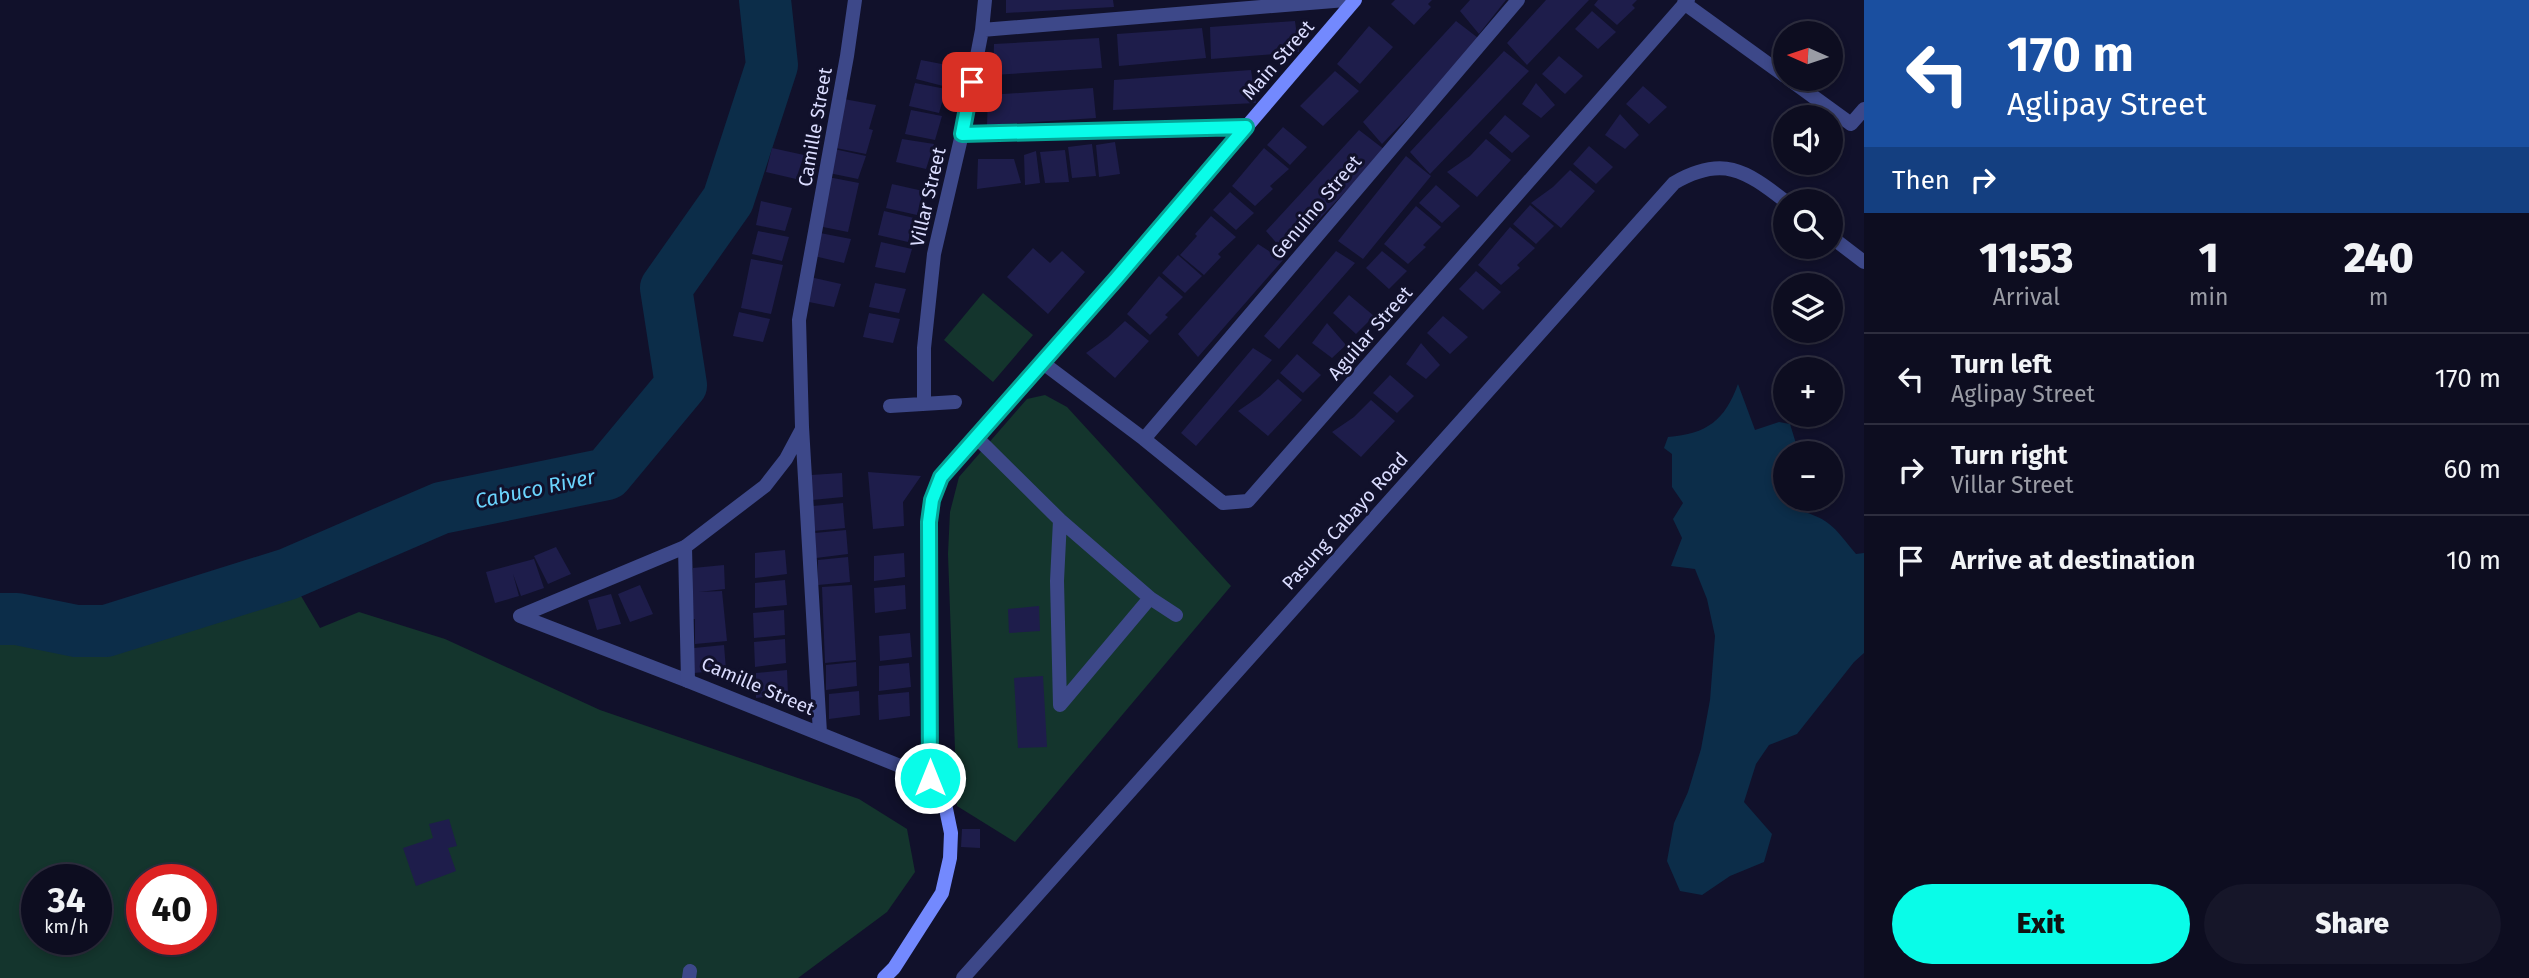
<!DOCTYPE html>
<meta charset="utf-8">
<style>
:root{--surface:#0d0d20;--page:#161629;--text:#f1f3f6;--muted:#9a9ca5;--line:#2d2d3e;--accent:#09fce8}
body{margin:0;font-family:"Fira Sans",sans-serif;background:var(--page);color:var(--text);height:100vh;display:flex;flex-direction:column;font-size:26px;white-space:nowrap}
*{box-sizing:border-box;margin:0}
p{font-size:23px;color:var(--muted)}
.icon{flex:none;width:38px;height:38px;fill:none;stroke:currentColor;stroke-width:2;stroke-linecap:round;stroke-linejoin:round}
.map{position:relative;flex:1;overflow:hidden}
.details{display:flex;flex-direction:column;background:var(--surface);width:665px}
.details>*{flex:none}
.banner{background:#1a4fa0;color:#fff;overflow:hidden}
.needle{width:46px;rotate:273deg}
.buttons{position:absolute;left:1773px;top:21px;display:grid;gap:14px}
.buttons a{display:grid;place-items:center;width:70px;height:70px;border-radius:50%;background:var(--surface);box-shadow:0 4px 10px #0003,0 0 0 2px var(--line);font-size:35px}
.speed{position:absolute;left:21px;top:864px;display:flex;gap:14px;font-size:35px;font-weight:700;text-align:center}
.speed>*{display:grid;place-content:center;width:91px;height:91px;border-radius:50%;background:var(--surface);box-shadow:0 4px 10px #0003,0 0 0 2px var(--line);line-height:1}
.speed small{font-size:18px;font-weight:400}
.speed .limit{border:10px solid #d22;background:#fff;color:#111}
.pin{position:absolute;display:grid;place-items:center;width:60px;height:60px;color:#fff;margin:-30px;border-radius:14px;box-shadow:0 4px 10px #0006}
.me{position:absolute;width:77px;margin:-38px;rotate:0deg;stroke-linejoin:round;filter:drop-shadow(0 0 5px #0008)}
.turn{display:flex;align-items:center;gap:24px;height:147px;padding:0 28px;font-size:32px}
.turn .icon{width:91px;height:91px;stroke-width:2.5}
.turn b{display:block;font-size:49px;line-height:60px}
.then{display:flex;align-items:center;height:66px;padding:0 28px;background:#0003;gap:14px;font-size:26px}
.eta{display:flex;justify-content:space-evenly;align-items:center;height:119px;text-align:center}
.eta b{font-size:42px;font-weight:800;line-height:49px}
.primary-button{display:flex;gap:14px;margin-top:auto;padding:14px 28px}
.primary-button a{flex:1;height:80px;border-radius:42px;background:var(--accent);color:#111;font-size:28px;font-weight:800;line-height:80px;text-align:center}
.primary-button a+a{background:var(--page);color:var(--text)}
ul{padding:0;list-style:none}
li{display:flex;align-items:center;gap:21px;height:91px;padding:0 28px;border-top:2px solid var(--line)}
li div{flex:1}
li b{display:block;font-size:26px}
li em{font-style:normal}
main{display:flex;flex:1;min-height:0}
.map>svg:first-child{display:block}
</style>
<main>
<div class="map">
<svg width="1864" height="978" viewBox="0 0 1864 978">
<rect width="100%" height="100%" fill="#11112b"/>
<path fill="#14352d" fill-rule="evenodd" d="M983,293L1033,335L993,382L944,340Z
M1045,395L1067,407L1231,586L1015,842L957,806L948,554L950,512L959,477L1027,399Z
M288,574L320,628L359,612L445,639L600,710L859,799L907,829L915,872L887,912L798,978H0V619H17L76,631H106ZM37,880H96V940H37ZM142,880H201V940H142Z"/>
<path fill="#0c2d49" d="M1738,384L1755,430L1779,422L1790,424L1798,450L1812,451L1810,453H1785V499H1794L1793,509C1830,518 1833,526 1856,554L1864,553V653L1854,662L1797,734L1769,745L1756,764L1744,802L1772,834L1764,862L1730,876L1702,895L1680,891L1667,861L1674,823L1688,792L1701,749L1710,700L1715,636L1707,599L1695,569L1671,566L1682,538L1673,519L1683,503L1672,487V454L1664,448L1668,437C1707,434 1725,420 1738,384Z"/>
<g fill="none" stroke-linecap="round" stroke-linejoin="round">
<path stroke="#0c2d49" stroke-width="52" d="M0,619H17L76,631H106L288,574L441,508L607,474L681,385L666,288L728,200L772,65L765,0"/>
</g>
<path fill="#1e1d4b" d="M1006,0H1113L1114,7L1006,13Z
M1395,0H1432L1428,4L1431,7L1414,25L1391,4Z
M1470,0H1506L1479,34L1460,11Z
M1546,0H1589L1527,65L1507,43Z
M1598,0H1637L1632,5L1635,8L1617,25L1594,5Z
M1592,11L1616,32L1598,49L1575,29Z
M1295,21L1299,52L1211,59L1210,27Z
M1456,21L1482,41L1382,144L1363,122Z
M1369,26L1393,47L1360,84L1337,64Z
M1202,28L1206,58L1119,66L1117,34Z
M1099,38L1102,68L993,75L994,44Z
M1504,51L1529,71L1430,174L1410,152Z
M1559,56L1583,76L1565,94L1542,74Z
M921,60L952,66L947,87L916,79Z
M1251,70L1256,103L1113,110L1114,80Z
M1335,71L1359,91L1323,126L1300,106Z
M915,83L946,89L939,113L909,106Z
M1536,83L1555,105L1541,118L1522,104Z
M1643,86L1667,107L1649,124L1626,104Z
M1093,88L1096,118L987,125L988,95Z
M844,99L876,105L869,129L873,130L866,154L836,148L842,123H839Z
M911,110L942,116L935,140L905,134Z
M1620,114L1639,135L1625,149L1605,135Z
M1505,115L1530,136L1512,153L1489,133Z
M1283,127L1307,147L1290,165L1267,145Z
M1359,130L1385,150L1286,254L1266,231Z
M902,139L934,144L926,169L896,162Z
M1486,139L1511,160L1477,197L1447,172L1470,156Z
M1115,142L1120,174L1099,177L1096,145Z
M1092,144L1096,176L1072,178L1068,147Z
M1589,146L1613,167L1596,184L1573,164Z
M772,148L804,155L796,179L766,172Z
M1264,148L1289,169L1270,186L1273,189L1255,206L1232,186Z
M834,149L866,156L858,179L829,173Z
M1065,150L1069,182L1045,183L1040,152Z
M1036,151L1040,183L1025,185L1024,155Z
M1406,156L1431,176L1363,259L1338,241Z
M978,159H1014L1021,183L977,189Z
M1570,170L1595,191L1561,228L1531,203L1553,187Z
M828,177L859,183L848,232L818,226Z
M892,184L923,191L917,215L886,208Z
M1436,185L1460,206L1442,223L1419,203Z
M1230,192L1254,213L1236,230L1213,210Z
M761,201L792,208L785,231L756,225Z
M1530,205L1554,226L1536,244L1513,224Z
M1416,206L1441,227L1423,245L1426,247L1408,264L1384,244Z
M884,211L914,218L908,242L878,235Z
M1211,216L1236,237L1218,254L1221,257L1204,275L1180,255L1197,236L1195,234Z
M1510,227L1535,248L1517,265L1520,268L1501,285L1478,265Z
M758,231L789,237L782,261L752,254Z
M820,233L851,239L844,263L814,256Z
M881,242L912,249L905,273L875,267Z
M1258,244L1283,260L1198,357L1178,334Z
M1033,248L1050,263L1062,251L1085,272L1048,314L1007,277Z
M1336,251L1355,263L1279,349L1264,336Z
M1382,251L1407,271L1389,289L1366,268Z
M1178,255L1202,276L1185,293L1162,273Z
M751,259L783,265L771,314L741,308Z
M1476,271L1501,292L1483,310L1459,289Z
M1159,276L1183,297L1165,315L1168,317L1150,335L1127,314Z
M810,277L841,284L834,307L804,301Z
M875,283L906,289L899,313L869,307Z
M1349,295L1374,316L1356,334L1333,313Z
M739,312L770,319L763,342L733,336Z
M869,313L900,319L893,343L863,337Z
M1443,316L1468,337L1450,354L1427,333Z
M1125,321L1149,341L1115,378L1086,353L1108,337Z
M1327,323L1346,345L1332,358L1312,343Z
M1421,343L1440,365L1426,379L1406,364Z
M1253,348L1272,360L1196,446L1181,433Z
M1297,354L1321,375L1303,393L1280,373Z
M1390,375L1414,396L1397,413L1373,393Z
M1278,379L1302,400L1268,436L1238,411L1260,396Z
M1371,400L1395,421L1361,457L1332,432L1354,417Z
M868,472L921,476L903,502L904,526L873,529Z
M842,473L843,497L812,500L811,475Z
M843,503L845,528L813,531V506Z
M846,530L848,554L816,558L815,533Z
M556,547L571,574L548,584L534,556Z
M785,550L787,574L755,578V553Z
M904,553L905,577L874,581V556Z
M848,557L850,582L818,585V560Z
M534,559L544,588L521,596L513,574L519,596L495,603L486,572Z
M724,565L725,589L699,592L722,591L727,641L695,644V619H692L693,568Z
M785,580L787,605L755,608V583Z
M640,585L653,614L630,622L618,594Z
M852,585L856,660L825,663L822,587Z
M905,585L906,609L875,613L874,588Z
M611,594L621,624L597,630L588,600Z
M1039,606L1040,631L1009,633L1008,609Z
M784,610L785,635L754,638L753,613Z
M910,633L912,657L880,661L879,636Z
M785,639L786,663L755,667L754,642Z
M724,645L726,670L694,673V648Z
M856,662L857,686L826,690V665Z
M909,663L911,687L879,691V666Z
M787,670L788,694L756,698V673Z
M1043,676L1047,747L1018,748L1014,678Z
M859,691L860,715L829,719V694Z
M909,692L910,716L879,720L878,695Z
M449,819L457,846L448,848L456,871L416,886L403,848L433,838L429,824Z
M962,829H980V848L961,847Z"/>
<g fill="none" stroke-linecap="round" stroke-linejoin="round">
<path stroke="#3d4889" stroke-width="14" d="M685,547L520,616L688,681
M689,978L690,971"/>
<path stroke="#3d4889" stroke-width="14" d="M1684,3L1785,76
M982,30L1346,0
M1789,79L1851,124L1864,109
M962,134L1246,127
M1830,236L1864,262
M1043,363L1144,439L1223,503L1248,501L1688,0
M924,404V348L934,254L962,134L982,30L985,0
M890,406L955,402
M802,429L786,459L765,486L685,547L688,681L930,778
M976,437L1060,520L1150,598L1176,615
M1144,439L1518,0
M1060,520L1057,581L1060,705L1150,598
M820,733L802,427L799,320L847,56L855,0
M963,978L1674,183C1722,155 1745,170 1785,201"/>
<path stroke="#7389fe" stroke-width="14" d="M884,978L894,968L942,893L950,858L951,833L945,804L930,778L929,522L932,500L941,476L1116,279L1355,0"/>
</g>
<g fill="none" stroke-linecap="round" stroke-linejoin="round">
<defs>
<path id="route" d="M930,778L929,522L932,500L941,477L1116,279L1246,127L962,134L972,82"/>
</defs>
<use href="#route" stroke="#06a497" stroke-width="18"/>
<use href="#route" stroke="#09fce8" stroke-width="12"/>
</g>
<g text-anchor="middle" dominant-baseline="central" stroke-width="6" stroke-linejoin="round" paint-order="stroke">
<g font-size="19" fill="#dbddff" stroke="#11112b">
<text transform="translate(1278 60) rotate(-49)">Main Street</text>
<text transform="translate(815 127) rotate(-80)">Camille Street</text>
<text transform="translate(928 197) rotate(-77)">Villar Street</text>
<text transform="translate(1316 207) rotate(-50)">Genuino Street</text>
<text transform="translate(1370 333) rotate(-49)">Aguilar Street</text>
<text transform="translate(1345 521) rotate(-48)">Pasung Cabayo Road</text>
<text transform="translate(758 686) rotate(23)">Camille Street</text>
</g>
<g font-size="21" font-style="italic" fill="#6ad4fd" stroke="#11112b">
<text transform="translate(535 489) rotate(-12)">Cabuco River</text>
</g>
</g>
</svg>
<div class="buttons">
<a><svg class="needle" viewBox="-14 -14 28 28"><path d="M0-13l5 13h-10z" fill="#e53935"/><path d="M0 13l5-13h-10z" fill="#9a9ca5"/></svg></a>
<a><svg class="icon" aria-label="sound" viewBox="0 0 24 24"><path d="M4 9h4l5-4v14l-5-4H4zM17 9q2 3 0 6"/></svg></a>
<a><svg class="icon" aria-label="search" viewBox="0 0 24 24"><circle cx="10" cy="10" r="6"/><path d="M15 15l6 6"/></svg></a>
<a><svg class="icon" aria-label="layers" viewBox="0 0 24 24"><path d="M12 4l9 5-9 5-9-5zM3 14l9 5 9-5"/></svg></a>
<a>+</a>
<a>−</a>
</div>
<div class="speed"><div>34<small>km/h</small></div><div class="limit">40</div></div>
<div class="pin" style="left:972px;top:82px;background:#d93025"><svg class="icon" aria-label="arrive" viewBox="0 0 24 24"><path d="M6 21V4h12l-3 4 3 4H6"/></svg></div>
<svg class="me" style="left:930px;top:778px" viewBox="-20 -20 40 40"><circle r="17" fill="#09fce8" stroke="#fff" stroke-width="3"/><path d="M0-11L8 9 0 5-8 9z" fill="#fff"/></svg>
</div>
<section class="details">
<div class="banner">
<div class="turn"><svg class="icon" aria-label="left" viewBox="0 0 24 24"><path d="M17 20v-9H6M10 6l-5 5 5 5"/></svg><div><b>170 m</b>Aglipay Street</div></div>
<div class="then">Then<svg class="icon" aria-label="right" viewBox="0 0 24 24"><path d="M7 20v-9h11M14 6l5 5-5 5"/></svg></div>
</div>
<div class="eta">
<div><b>11:53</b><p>Arrival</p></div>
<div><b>1</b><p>min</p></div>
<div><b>240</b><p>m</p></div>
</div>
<ul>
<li><svg class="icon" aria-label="left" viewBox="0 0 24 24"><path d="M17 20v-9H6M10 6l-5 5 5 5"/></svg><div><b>Turn left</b><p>Aglipay Street</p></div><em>170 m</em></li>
<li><svg class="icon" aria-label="right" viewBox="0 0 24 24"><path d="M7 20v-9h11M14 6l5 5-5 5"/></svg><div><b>Turn right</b><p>Villar Street</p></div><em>60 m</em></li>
<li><svg class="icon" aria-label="arrive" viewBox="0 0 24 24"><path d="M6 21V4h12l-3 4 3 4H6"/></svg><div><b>Arrive at destination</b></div><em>10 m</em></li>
</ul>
<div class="primary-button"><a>Exit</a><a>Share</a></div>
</section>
</main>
